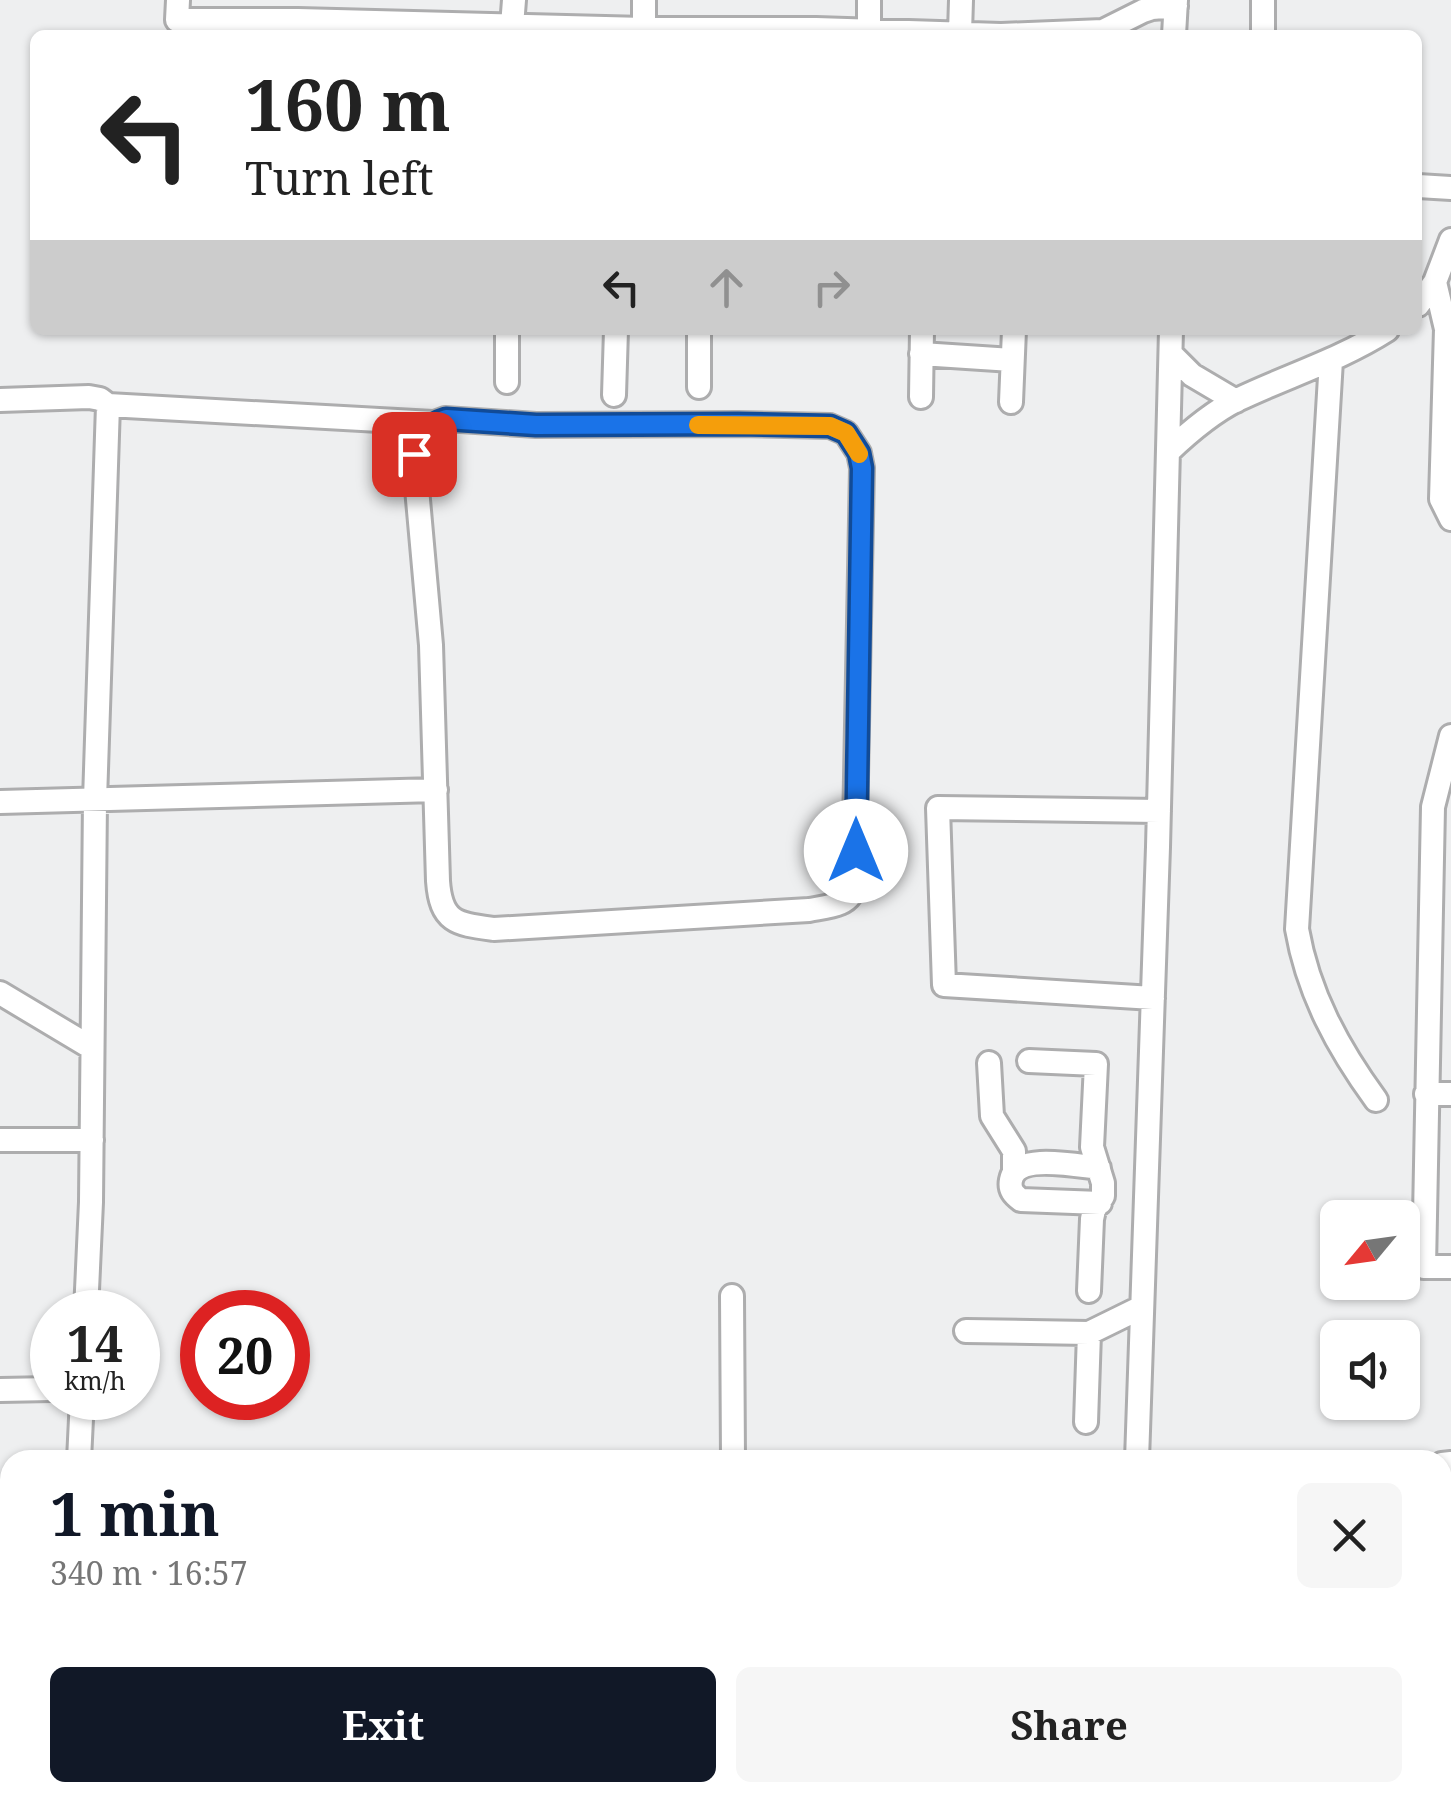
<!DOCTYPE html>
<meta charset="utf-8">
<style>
:root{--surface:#fff;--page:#f6f6f6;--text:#222;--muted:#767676;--accent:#111827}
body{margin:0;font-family:"Noto Serif",serif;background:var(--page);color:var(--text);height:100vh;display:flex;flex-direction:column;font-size:38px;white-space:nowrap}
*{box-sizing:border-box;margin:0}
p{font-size:32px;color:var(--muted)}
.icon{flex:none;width:55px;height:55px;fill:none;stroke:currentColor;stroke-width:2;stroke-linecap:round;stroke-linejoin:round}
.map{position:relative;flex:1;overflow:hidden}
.details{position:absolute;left:0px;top:1450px;width:1452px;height:352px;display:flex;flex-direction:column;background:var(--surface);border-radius:30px 30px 0 0;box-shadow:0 2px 8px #0004}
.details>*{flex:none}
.hud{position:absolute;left:30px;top:30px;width:1392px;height:305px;border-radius:15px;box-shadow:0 2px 8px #0004;background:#fff;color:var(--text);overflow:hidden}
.needle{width:65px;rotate:241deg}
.controls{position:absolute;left:1320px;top:1200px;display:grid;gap:20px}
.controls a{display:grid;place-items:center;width:100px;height:100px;border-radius:15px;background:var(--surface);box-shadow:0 2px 8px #0004;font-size:50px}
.speed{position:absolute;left:30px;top:1290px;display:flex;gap:20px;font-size:50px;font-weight:700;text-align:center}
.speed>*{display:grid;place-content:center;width:130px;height:130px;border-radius:50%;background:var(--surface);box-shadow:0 2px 8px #0004;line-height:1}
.speed small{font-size:25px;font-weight:400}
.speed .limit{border:15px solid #d22;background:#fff;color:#111}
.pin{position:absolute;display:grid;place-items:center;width:85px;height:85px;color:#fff;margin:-42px;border-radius:20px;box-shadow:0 5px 15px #0006}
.me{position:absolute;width:110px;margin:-55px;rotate:0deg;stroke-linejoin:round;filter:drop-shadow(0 0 8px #0008)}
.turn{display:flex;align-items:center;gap:35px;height:210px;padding:0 50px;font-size:45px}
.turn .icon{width:130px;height:130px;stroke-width:2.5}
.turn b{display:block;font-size:70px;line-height:85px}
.lanes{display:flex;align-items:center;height:95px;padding:0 50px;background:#0003;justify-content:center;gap:50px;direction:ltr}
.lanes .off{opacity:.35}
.round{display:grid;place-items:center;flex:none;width:105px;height:105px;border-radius:15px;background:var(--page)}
.head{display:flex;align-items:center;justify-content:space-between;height:170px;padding:0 50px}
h1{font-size:60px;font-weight:700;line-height:75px;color:var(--accent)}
.cta{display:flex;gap:20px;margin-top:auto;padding:20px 50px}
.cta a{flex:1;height:115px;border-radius:15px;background:var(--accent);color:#fff;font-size:40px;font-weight:700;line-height:115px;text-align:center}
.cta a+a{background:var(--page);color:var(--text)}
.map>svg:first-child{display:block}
</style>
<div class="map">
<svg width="1451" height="1801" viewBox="0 0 1451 1801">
<rect width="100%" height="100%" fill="#eeeff0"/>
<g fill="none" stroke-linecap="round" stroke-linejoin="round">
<defs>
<path id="minor" d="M178,0L177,20H298L644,29H816L1001,35L1103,31L1143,11L1152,8L1176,6
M512,26L514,0
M869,31V0
M960,33L961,0
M644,35V0
M1174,35L1176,0
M1263,35V0
M1418,186L1451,188
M1435,282L1446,329L1441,499L1451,519
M1418,305L1435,282L1451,240
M921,354L1012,360
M1172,355L1192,375L1236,401
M1331,360L1297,929C1308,993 1338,1048 1376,1100
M507,382V330
M699,387V330
M614,395L616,330
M921,397L922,330
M0,400L89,397L100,399L108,405L95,800L91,1202L86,1312
M1011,402L1014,330
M108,405L433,423
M445,419L536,425L738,424L830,426L846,433L859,453L862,468L855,829C856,850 865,893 840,903C831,907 819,908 809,910L494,929C457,924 441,923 438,881L431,645L414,455C420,435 426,425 445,419Z
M1168,452C1189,432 1211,413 1237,400C1287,376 1340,360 1387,330
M1451,736L1433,807L1424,1267H1451
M0,802L436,790
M0,993L92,1048
M1153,998L944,985L938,808L1159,811
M1029,1061L1096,1064L1092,1147L1103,1183V1196L1094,1210L1092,1219L1089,1291
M989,1063L992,1116L1014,1151V1173
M1426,1094H1451
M0,1140H92
M1099,1168C1078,1166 1016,1152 1011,1180C1009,1190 1014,1195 1021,1200L1100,1203
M732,1296L733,1460
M966,1331L1089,1333L1142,1307
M0,1390L52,1389
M1086,1422L1089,1333
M79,1460L82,1398
M1137,1460L1158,847L1171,330
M1442,1464L1451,1463
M1442,1655L1451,1656
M1442,1695L1451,1696
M0,1716H10
M1442,1720H1451
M1442,1759H1451
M244,1792L245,1801
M772,1792L774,1801
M49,1801L51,1792
M504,1801L509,1792
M795,1801L796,1792
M820,1801L826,1792
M1363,1801L1364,1792"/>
</defs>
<use href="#minor" stroke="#adadae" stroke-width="28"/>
<use href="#minor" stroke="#fff" stroke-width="22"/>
</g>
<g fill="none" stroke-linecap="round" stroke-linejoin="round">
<defs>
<path id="route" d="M414,454C420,435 426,425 446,419L536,425L738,424L830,426L846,433L859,453L862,468L856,851"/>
</defs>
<use href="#route" stroke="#114b97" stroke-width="25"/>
<use href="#route" stroke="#1a73e8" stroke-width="18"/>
<path stroke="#f59e0b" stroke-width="18" d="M698,425L830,426L846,433L859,454"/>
</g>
</svg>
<div class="controls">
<a><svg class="needle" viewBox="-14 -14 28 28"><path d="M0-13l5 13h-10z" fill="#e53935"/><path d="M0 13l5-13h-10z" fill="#767676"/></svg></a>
<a><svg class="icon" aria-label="sound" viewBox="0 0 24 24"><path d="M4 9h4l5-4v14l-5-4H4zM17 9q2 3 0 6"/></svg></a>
</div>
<div class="speed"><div>14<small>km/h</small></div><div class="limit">20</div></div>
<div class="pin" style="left:414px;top:454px;background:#d93025"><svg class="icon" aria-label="arrive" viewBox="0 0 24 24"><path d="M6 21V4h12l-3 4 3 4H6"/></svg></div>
<svg class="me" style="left:856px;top:851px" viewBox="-20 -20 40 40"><circle r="19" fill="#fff"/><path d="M0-13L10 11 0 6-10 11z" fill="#1a73e8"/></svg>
<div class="hud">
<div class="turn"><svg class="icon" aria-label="left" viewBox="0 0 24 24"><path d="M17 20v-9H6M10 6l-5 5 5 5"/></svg><div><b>160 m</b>Turn left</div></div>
<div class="lanes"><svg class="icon" aria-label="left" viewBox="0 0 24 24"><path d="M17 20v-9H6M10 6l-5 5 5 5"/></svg><svg class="icon off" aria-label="ahead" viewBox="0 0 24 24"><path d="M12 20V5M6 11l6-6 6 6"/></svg><svg class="icon off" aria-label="right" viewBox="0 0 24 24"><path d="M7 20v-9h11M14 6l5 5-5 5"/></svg></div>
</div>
<section class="details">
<div class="head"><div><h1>1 min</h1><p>340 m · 16:57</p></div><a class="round"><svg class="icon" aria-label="close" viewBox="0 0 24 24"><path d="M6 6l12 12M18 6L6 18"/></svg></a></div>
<div class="cta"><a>Exit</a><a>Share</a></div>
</section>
</div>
